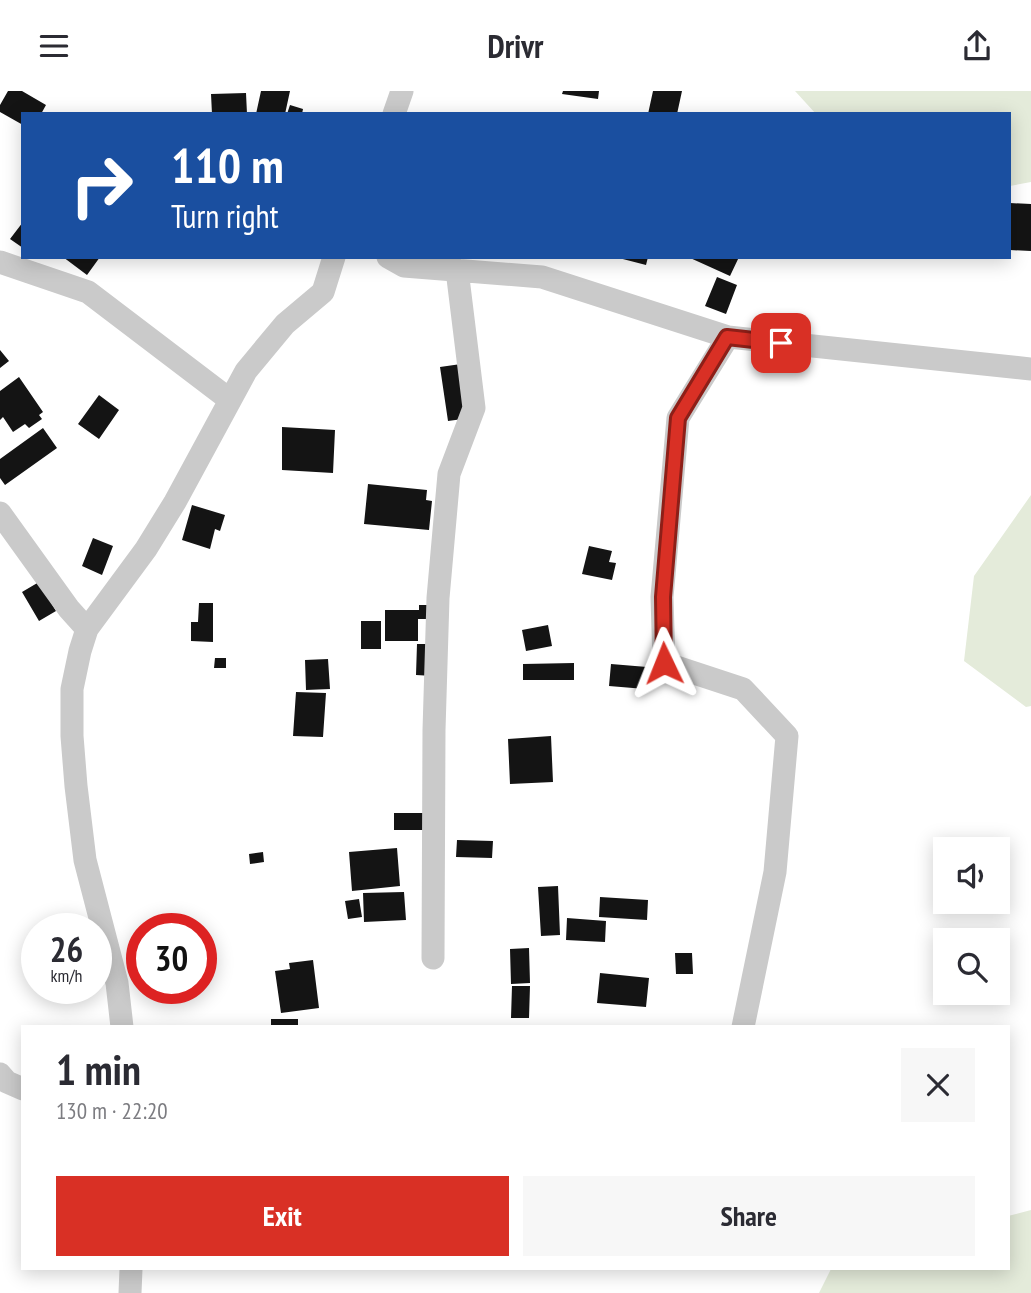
<!DOCTYPE html>
<meta charset="utf-8">
<style>
:root{--surface:#fff;--page:#f7f7f7;--text:#2b2b33;--muted:#7c7c81;--accent:#d93025}
body{margin:0;font-family:"PT Sans Narrow",sans-serif;background:var(--page);color:var(--text);height:100vh;display:flex;flex-direction:column;font-size:26px;white-space:nowrap}
*{box-sizing:border-box;margin:0}
p{font-size:23px;color:var(--muted)}
.icon{flex:none;width:38px;height:38px;fill:none;stroke:currentColor;stroke-width:2;stroke-linecap:round;stroke-linejoin:round}
.map{position:relative;flex:1;overflow:hidden}
.side{position:absolute;left:21px;top:934px;width:989px;height:245px;display:flex;flex-direction:column;background:var(--surface);border-radius:0px;box-shadow:0 4px 18px #0003}
.side>*{flex:none}
.banner{position:absolute;left:21px;top:21px;width:990px;height:147px;border-radius:0px;box-shadow:0 4px 18px #0003;background:#1a4fa0;color:#fff;overflow:hidden}
.tools{position:absolute;left:933px;top:746px;display:grid;gap:14px}
.tools a{display:grid;place-items:center;width:77px;height:77px;border-radius:0px;background:var(--surface);box-shadow:0 4px 18px #0003;font-size:35px}
.speed{position:absolute;left:21px;top:822px;display:flex;gap:14px;font-size:35px;font-weight:700;text-align:center}
.speed>*{display:grid;place-content:center;width:91px;height:91px;border-radius:50%;background:var(--surface);box-shadow:0 4px 18px #0003;line-height:1}
.speed small{font-size:18px;font-weight:400}
.speed .limit{border:10px solid #d22;background:#fff;color:#111}
.pin{position:absolute;display:grid;place-items:center;width:60px;height:60px;color:#fff;margin:-30px;border-radius:14px;box-shadow:0 4px 10px #0006}
.me{position:absolute;width:77px;margin:-38px;rotate:358deg;stroke-linejoin:round;filter:drop-shadow(0 0 5px #0008)}
.turn{display:flex;align-items:center;gap:24px;height:147px;padding:0 35px;font-size:32px}
.turn .icon{width:91px;height:91px;stroke-width:2.5}
.turn b{display:block;font-size:49px;line-height:60px}
.round{display:grid;place-items:center;flex:none;width:74px;height:74px;border-radius:0px;background:var(--page)}
.overview{display:flex;align-items:center;justify-content:space-between;height:119px;padding:0 35px}
h1{font-size:42px;font-weight:700;line-height:52px}
.cta{display:flex;gap:14px;margin-top:auto;padding:14px 35px}
.cta a{flex:1;height:80px;border-radius:0px;background:var(--accent);color:#fff;font-size:28px;font-weight:700;line-height:80px;text-align:center}
.cta a+a{background:var(--page);color:var(--text)}
header{display:flex;justify-content:space-between;align-items:center;height:91px;padding:0 35px;background:var(--surface);font-size:32px;font-weight:700}
.map>svg:first-child{display:block}
</style>
<header><svg class="icon" aria-label="menu" viewBox="0 0 24 24"><path d="M4 6h16M4 12h16M4 18h16"/></svg>Drivr<svg class="icon" aria-label="share" viewBox="0 0 24 24"><path d="M12 15V3M7 8l5-5 5 5M5 13v7h14v-7"/></svg></header>
<div class="map">
<svg width="1031" height="1202" viewBox="0 0 1031 1202">
<rect width="100%" height="100%" fill="#fff"/>
<path fill="#e4ebda" d="M795,0H1031V91L1010,95V23H816Z
M1031,404V615L1026,616L964,570L974,485Z
M1031,1119V1202H819L831,1178H1008V1125Z"/>
<path fill="#141414" d="M8,0H22L46,14L41,23H23V34L0,21V14Z
M261,0H290L285,23H256Z
M563,0H599L598,8L562,3Z
M653,0H682L677,23H648Z
M246,2L247,23H212L211,3Z
M290,14L303,18L302,23H287Z
M1010,112L1031,113V160L1010,159Z
M23,131V157L10,148Z
M63,166H100L87,184Z
M615,166H648L646,174Z
M688,166H739L730,185Z
M717,186L737,194L726,223L705,215Z
M0,259L9,270L0,277Z
M461,273L470,327L448,330L440,276Z
M19,286L43,321L39,324L42,328L29,337L25,333L13,341L3,326L0,329V300Z
M99,304L119,319L99,348L78,333Z
M282,336L335,339L333,382L282,379Z
M43,337L57,357L5,394L0,387V368Z
M368,393L427,399L426,409L432,410L429,439L364,433Z
M192,414L225,424L220,440L215,438L210,458L182,449Z
M93,447L113,455L102,484L82,475Z
M589,455L612,460L609,471L616,472L612,489L582,483Z
M39,491L56,520L39,530L22,501Z
M199,512H213V551L191,550V531H198Z
M419,514H434L433,528H418V550H385V519H419Z
M361,530H381V558H361Z
M548,534L552,555L526,560L522,539Z
M417,553H434L433,585L416,584Z
M215,567H226V577H214Z
M328,568L330,598L306,599L305,569Z
M574,572V589H523V573Z
M611,573L647,576L645,598L609,595Z
M296,601L326,602L323,646L293,645Z
M551,645L553,691L510,693L508,648Z
M394,722H424V739H394Z
M457,749L493,750L492,767L456,766Z
M397,757L400,795L352,800L349,761Z
M263,761L264,771L250,773L249,763Z
M558,795L560,844L541,845L538,796Z
M404,801L406,829L364,831L363,802Z
M600,806L648,809L647,829L599,826Z
M359,808L362,826L348,828L345,810Z
M567,827L606,830L605,851L566,849Z
M529,857L530,892L511,893L510,858Z
M675,862H692L693,883H676Z
M313,869L319,917L281,922L275,880L290,878L289,872Z
M600,882L649,887L646,916L597,912Z
M512,895H530L529,927H511Z
M271,928H298V936H271Z"/>
<g fill="none" stroke-linecap="round" stroke-linejoin="round">
<path stroke="#cacaca" stroke-width="23" d="M394,23L402,0
M388,166L404,175L542,186L728,246L1031,278
M0,171L88,201L230,309
M728,246L678,327L662,506L664,572L743,598L787,645L775,781L743,936
M0,422L69,518L87,538
M433,867L434,639L438,507L449,383L474,317L457,179
M122,936L117,892L85,769L76,695L72,645V598L80,560L87,538L146,458L175,411L246,280L285,233L323,201L334,166
M0,983L7,991L23,998
M130,1202L131,1178"/>
</g>
<g fill="none" stroke-linecap="round" stroke-linejoin="round">
<defs>
<path id="route" d="M664,572L663,506L678,327L727,246L781,252"/>
</defs>
<use href="#route" stroke="#8d1f18" stroke-width="18"/>
<use href="#route" stroke="#d93025" stroke-width="12"/>
</g>
</svg>
<div class="tools">
<a><svg class="icon" aria-label="sound" viewBox="0 0 24 24"><path d="M4 9h4l5-4v14l-5-4H4zM17 9q2 3 0 6"/></svg></a>
<a><svg class="icon" aria-label="search" viewBox="0 0 24 24"><circle cx="10" cy="10" r="6"/><path d="M15 15l6 6"/></svg></a>
</div>
<div class="speed"><div>26<small>km/h</small></div><div class="limit">30</div></div>
<div class="pin" style="left:781px;top:252px;background:#d93025"><svg class="icon" aria-label="arrive" viewBox="0 0 24 24"><path d="M6 21V4h12l-3 4 3 4H6"/></svg></div>
<svg class="me" style="left:664px;top:572px" viewBox="-20 -20 40 40"><path d="M0-17L14 15 0 8-14 15z" fill="#d93025" stroke="#fff" stroke-width="4"/></svg>
<div class="banner">
<div class="turn"><svg class="icon" aria-label="right" viewBox="0 0 24 24"><path d="M7 20v-9h11M14 6l5 5-5 5"/></svg><div><b>110 m</b>Turn right</div></div>
</div>
<section class="side">
<div class="overview"><div><h1>1 min</h1><p>130 m · 22:20</p></div><a class="round"><svg class="icon" aria-label="close" viewBox="0 0 24 24"><path d="M6 6l12 12M18 6L6 18"/></svg></a></div>
<div class="cta"><a>Exit</a><a>Share</a></div>
</section>
</div>
